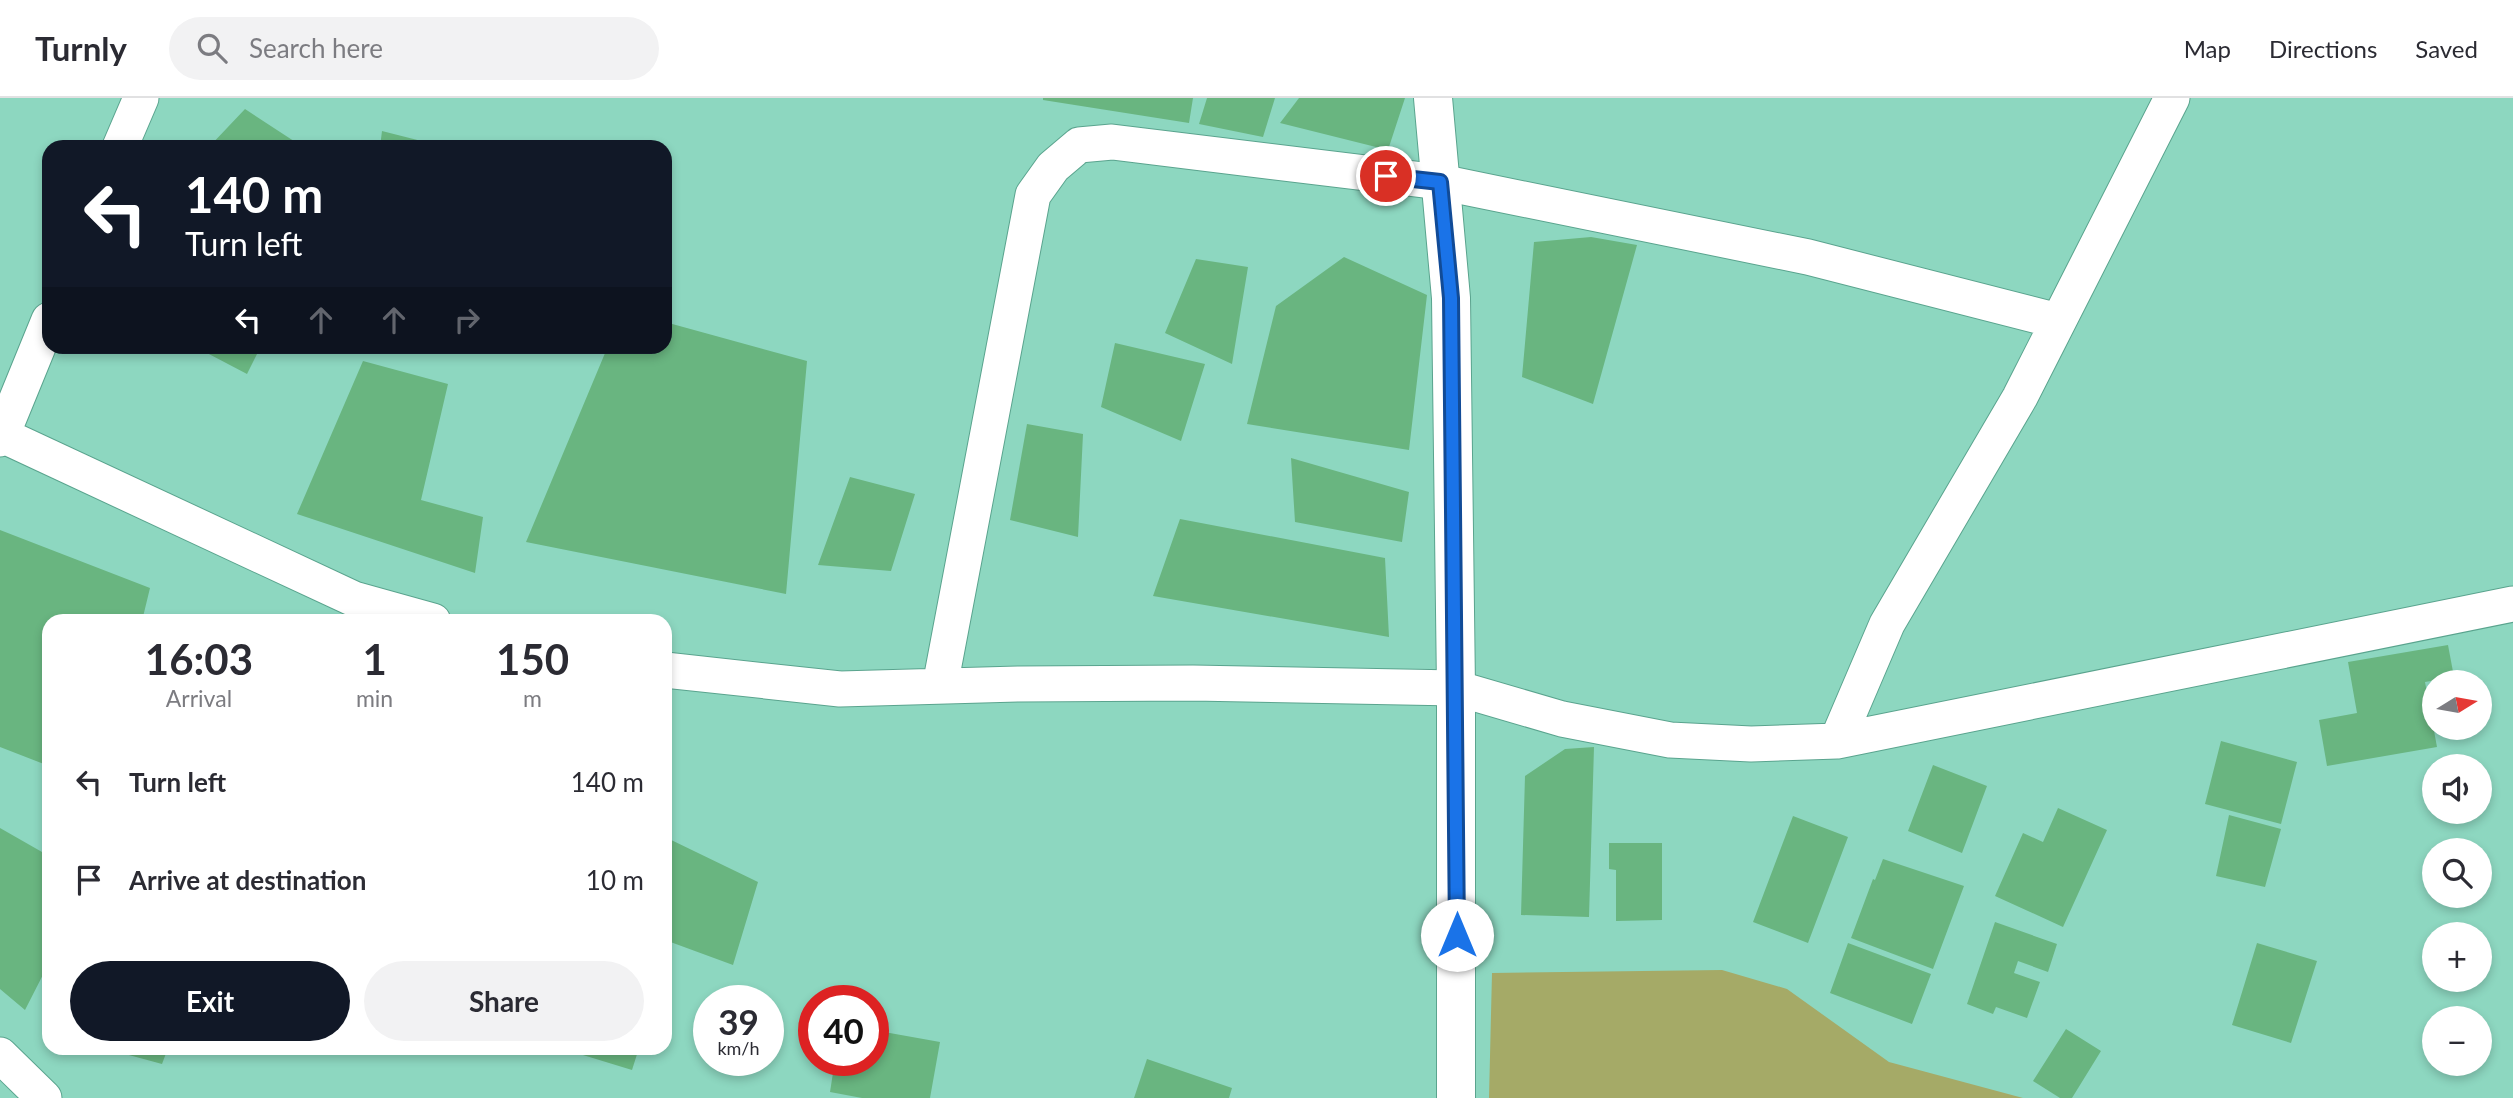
<!DOCTYPE html>
<meta charset="utf-8">
<style>
:root{--surface:#fff;--page:#f2f2f3;--text:#2b2b33;--muted:#7c7c81;--line:#e1e1e2;--accent:#111827}
body{margin:0;font-family:Lato,sans-serif;background:var(--page);color:var(--text);height:100vh;display:flex;flex-direction:column;font-size:26px;white-space:nowrap}
*{box-sizing:border-box;margin:0}
p{font-size:23px;color:var(--muted)}
.icon{flex:none;width:38px;height:38px;fill:none;stroke:currentColor;stroke-width:2;stroke-linecap:round;stroke-linejoin:round}
.map{position:relative;flex:1;overflow:hidden}
.side{position:absolute;left:42px;top:516px;width:630px;height:441px;display:flex;flex-direction:column;background:var(--surface);border-radius:21px;box-shadow:0 4px 10px #0003}
.side>*{flex:none}
.top-card{position:absolute;left:42px;top:42px;width:630px;height:214px;border-radius:21px;box-shadow:0 4px 10px #0003;background:#111827;color:#fff;overflow:hidden}
.needle{width:46px;rotate:79deg}
.tools{position:absolute;left:2422px;top:572px;display:grid;gap:14px}
.tools a{display:grid;place-items:center;width:70px;height:70px;border-radius:50%;background:var(--surface);box-shadow:0 4px 10px #0003;font-size:35px}
.speed{position:absolute;left:693px;top:887px;display:flex;gap:14px;font-size:35px;font-weight:700;text-align:center}
.speed>*{display:grid;place-content:center;width:91px;height:91px;border-radius:50%;background:var(--surface);box-shadow:0 4px 10px #0003;line-height:1}
.speed small{font-size:18px;font-weight:400}
.speed .limit{border:10px solid #d22;background:#fff;color:#111}
.pin{position:absolute;display:grid;place-items:center;width:60px;height:60px;color:#fff;margin:-30px;border:4px solid #fff;border-radius:50%;box-shadow:0 2px 7px #0007}
.me{position:absolute;width:77px;margin:-38px;rotate:0deg;stroke-linejoin:round;filter:drop-shadow(0 0 5px #0008)}
.turn{display:flex;align-items:center;gap:24px;height:147px;padding:0 28px;font-size:32px}
.turn .icon{width:91px;height:91px;stroke-width:2.5}
.turn b{display:block;font-size:49px;line-height:60px}
.lanes{display:flex;align-items:center;height:66px;padding:0 28px;background:#0003;justify-content:center;gap:35px;direction:ltr}
.lanes .off{opacity:.35}
.eta{display:flex;justify-content:space-evenly;align-items:center;height:119px;text-align:center}
.eta b{font-size:42px;font-weight:700;line-height:49px}
.cta{display:flex;gap:14px;margin-top:auto;padding:14px 28px}
.cta a{flex:1;height:80px;border-radius:42px;background:var(--accent);color:#fff;font-size:28px;font-weight:700;line-height:80px;text-align:center}
.cta a+a{background:var(--page);color:var(--text)}
ul{padding:0;list-style:none}
li{display:flex;align-items:center;gap:21px;height:98px;padding:0 28px}
li div{flex:1}
li b{display:block;font-size:26px}
li em{font-style:normal}
header{display:flex;align-items:center;gap:42px;box-sizing:border-box;height:98px;padding:0 35px;background:var(--surface);border-bottom:2px solid var(--line)}
header strong{font-size:33px}
nav{display:flex;gap:38px;margin-inline-start:auto;font-size:24px}
.search{width:490px;height:63px;background:var(--page);display:flex;align-items:center;gap:18px;box-sizing:border-box;padding:0 24px;border-radius:38px;color:var(--muted);font-size:26px}
.map>svg:first-child{display:block}
</style>
<header>
<strong>Turnly</strong>
<div class="search"><svg class="icon" aria-label="search" viewBox="0 0 24 24"><circle cx="10" cy="10" r="6"/><path d="M15 15l6 6"/></svg>Search here</div>
<nav><a>Map</a><a>Directions</a><a>Saved</a></nav>
</header>
<div class="map">
<svg width="2513" height="1000" viewBox="0 0 2513 1000">
<rect width="100%" height="100%" fill="#8dd7c0"/>
<path fill="#a5aa67" d="M1722,872L1787,891L1889,964L2023,1000H1489L1492,875Z"/>
<path fill="#69b580" d="M1043,0H1193L1189,25L1043,2Z
M1207,0H1275L1263,39L1199,26Z
M1299,0H1405L1388,52L1280,25Z
M245,11L303,49H209Z
M382,33L441,48V49H380Z
M1591,139L1637,147L1593,306L1522,279L1534,144Z
M1344,159L1427,197L1409,352L1247,326L1276,208Z
M1196,161L1248,169L1232,266L1165,235Z
M665,224L807,263L786,496L526,444L608,248H665Z
M1115,245L1205,266L1181,343L1101,309Z
M210,248H261L247,276L207,255Z
M363,263L448,286L421,402L483,419L475,475L297,416Z
M1027,326L1083,336L1078,439L1010,422Z
M1291,360L1409,394L1402,444L1295,424Z
M850,379L915,396L891,473L818,467Z
M1180,421L1385,460L1389,539L1153,498Z
M0,432L150,490L142,523H49V668L0,649Z
M2448,547L2454,579L2425,584L2437,649L2327,668L2319,622L2357,615L2348,564Z
M2221,643L2297,664L2281,726L2205,706Z
M1594,649L1589,819L1521,817L1525,678L1565,651Z
M1933,667L1987,688L1962,755L1908,733Z
M2058,710L2107,732L2063,829L1995,798L2023,735L2043,744Z
M2229,717L2281,731L2265,789L2216,778Z
M1793,718L1848,739L1808,845L1753,824Z
M0,730L49,758V865L25,912L0,891Z
M665,739L758,784L733,867L665,842Z
M1609,745H1662V822L1616,823V772L1609,771Z
M1883,761L1964,788L1933,871L1851,840L1873,781L1875,782Z
M1995,824L2057,846L2048,874L2018,863L2014,875L2040,884L2027,920L1996,909L1993,916L1967,906Z
M1848,845L1931,876L1912,926L1830,895Z
M2257,845L2317,863L2291,945L2232,927Z
M2066,931L2101,953L2072,1000H2060L2033,983Z
M873,932L940,944L930,1000H862L830,994L835,962H873Z
M103,950H168L162,966Z
M560,950H639L632,972Z
M1147,961L1232,990L1229,1000H1134Z"/>
<g fill="none" stroke-linecap="round" stroke-linejoin="round">
<defs>
<path id="street" d="M120,49L141,0
M0,336L2,337L49,222
M0,341L2,337L354,501L433,523
M665,572L840,591L1018,586L1193,585L1456,590L1562,621L1670,642L1751,646L1837,643L2513,506
M940,588L1033,97L1053,69L1079,47L1112,44L1440,84L1808,159L2058,223
M1837,643L1887,526L2020,299L2172,0
M0,957L44,1000"/>
<path id="secondary" d="M1433,0L1451,200L1456,590V1000"/>
</defs>
<use href="#street" stroke="#5aa48e" stroke-width="37"/>
<use href="#secondary" stroke="#5aa48e" stroke-width="40"/>
<use href="#street" stroke="#fff" stroke-width="35"/>
<use href="#secondary" stroke="#fff" stroke-width="38"/>
</g>
<g fill="none" stroke-linecap="round" stroke-linejoin="round">
<defs>
<path id="route" d="M1386,78L1440,84L1451,200L1457,837"/>
</defs>
<use href="#route" stroke="#114b97" stroke-width="18"/>
<use href="#route" stroke="#1a73e8" stroke-width="12"/>
</g>
</svg>
<div class="tools">
<a><svg class="needle" viewBox="-14 -14 28 28"><path d="M0-13l5 13h-10z" fill="#e53935"/><path d="M0 13l5-13h-10z" fill="#7c7c81"/></svg></a>
<a><svg class="icon" aria-label="sound" viewBox="0 0 24 24"><path d="M4 9h4l5-4v14l-5-4H4zM17 9q2 3 0 6"/></svg></a>
<a><svg class="icon" aria-label="search" viewBox="0 0 24 24"><circle cx="10" cy="10" r="6"/><path d="M15 15l6 6"/></svg></a>
<a>+</a>
<a>−</a>
</div>
<div class="speed"><div>39<small>km/h</small></div><div class="limit">40</div></div>
<div class="pin" style="left:1386px;top:78px;background:#d93025"><svg class="icon" aria-label="arrive" viewBox="0 0 24 24"><path d="M6 21V4h12l-3 4 3 4H6"/></svg></div>
<svg class="me" style="left:1457px;top:837px" viewBox="-20 -20 40 40"><circle r="19" fill="#fff"/><path d="M0-13L10 11 0 6-10 11z" fill="#1a73e8"/></svg>
<div class="top-card">
<div class="turn"><svg class="icon" aria-label="left" viewBox="0 0 24 24"><path d="M17 20v-9H6M10 6l-5 5 5 5"/></svg><div><b>140 m</b>Turn left</div></div>
<div class="lanes"><svg class="icon" aria-label="left" viewBox="0 0 24 24"><path d="M17 20v-9H6M10 6l-5 5 5 5"/></svg><svg class="icon off" aria-label="ahead" viewBox="0 0 24 24"><path d="M12 20V5M6 11l6-6 6 6"/></svg><svg class="icon off" aria-label="ahead" viewBox="0 0 24 24"><path d="M12 20V5M6 11l6-6 6 6"/></svg><svg class="icon off" aria-label="right" viewBox="0 0 24 24"><path d="M7 20v-9h11M14 6l5 5-5 5"/></svg></div>
</div>
<section class="side">
<div class="eta">
<div><b>16:03</b><p>Arrival</p></div>
<div><b>1</b><p>min</p></div>
<div><b>150</b><p>m</p></div>
</div>
<ul>
<li><svg class="icon" aria-label="left" viewBox="0 0 24 24"><path d="M17 20v-9H6M10 6l-5 5 5 5"/></svg><div><b>Turn left</b></div><em>140 m</em></li>
<li><svg class="icon" aria-label="arrive" viewBox="0 0 24 24"><path d="M6 21V4h12l-3 4 3 4H6"/></svg><div><b>Arrive at destination</b></div><em>10 m</em></li>
</ul>
<div class="cta"><a>Exit</a><a>Share</a></div>
</section>
</div>
